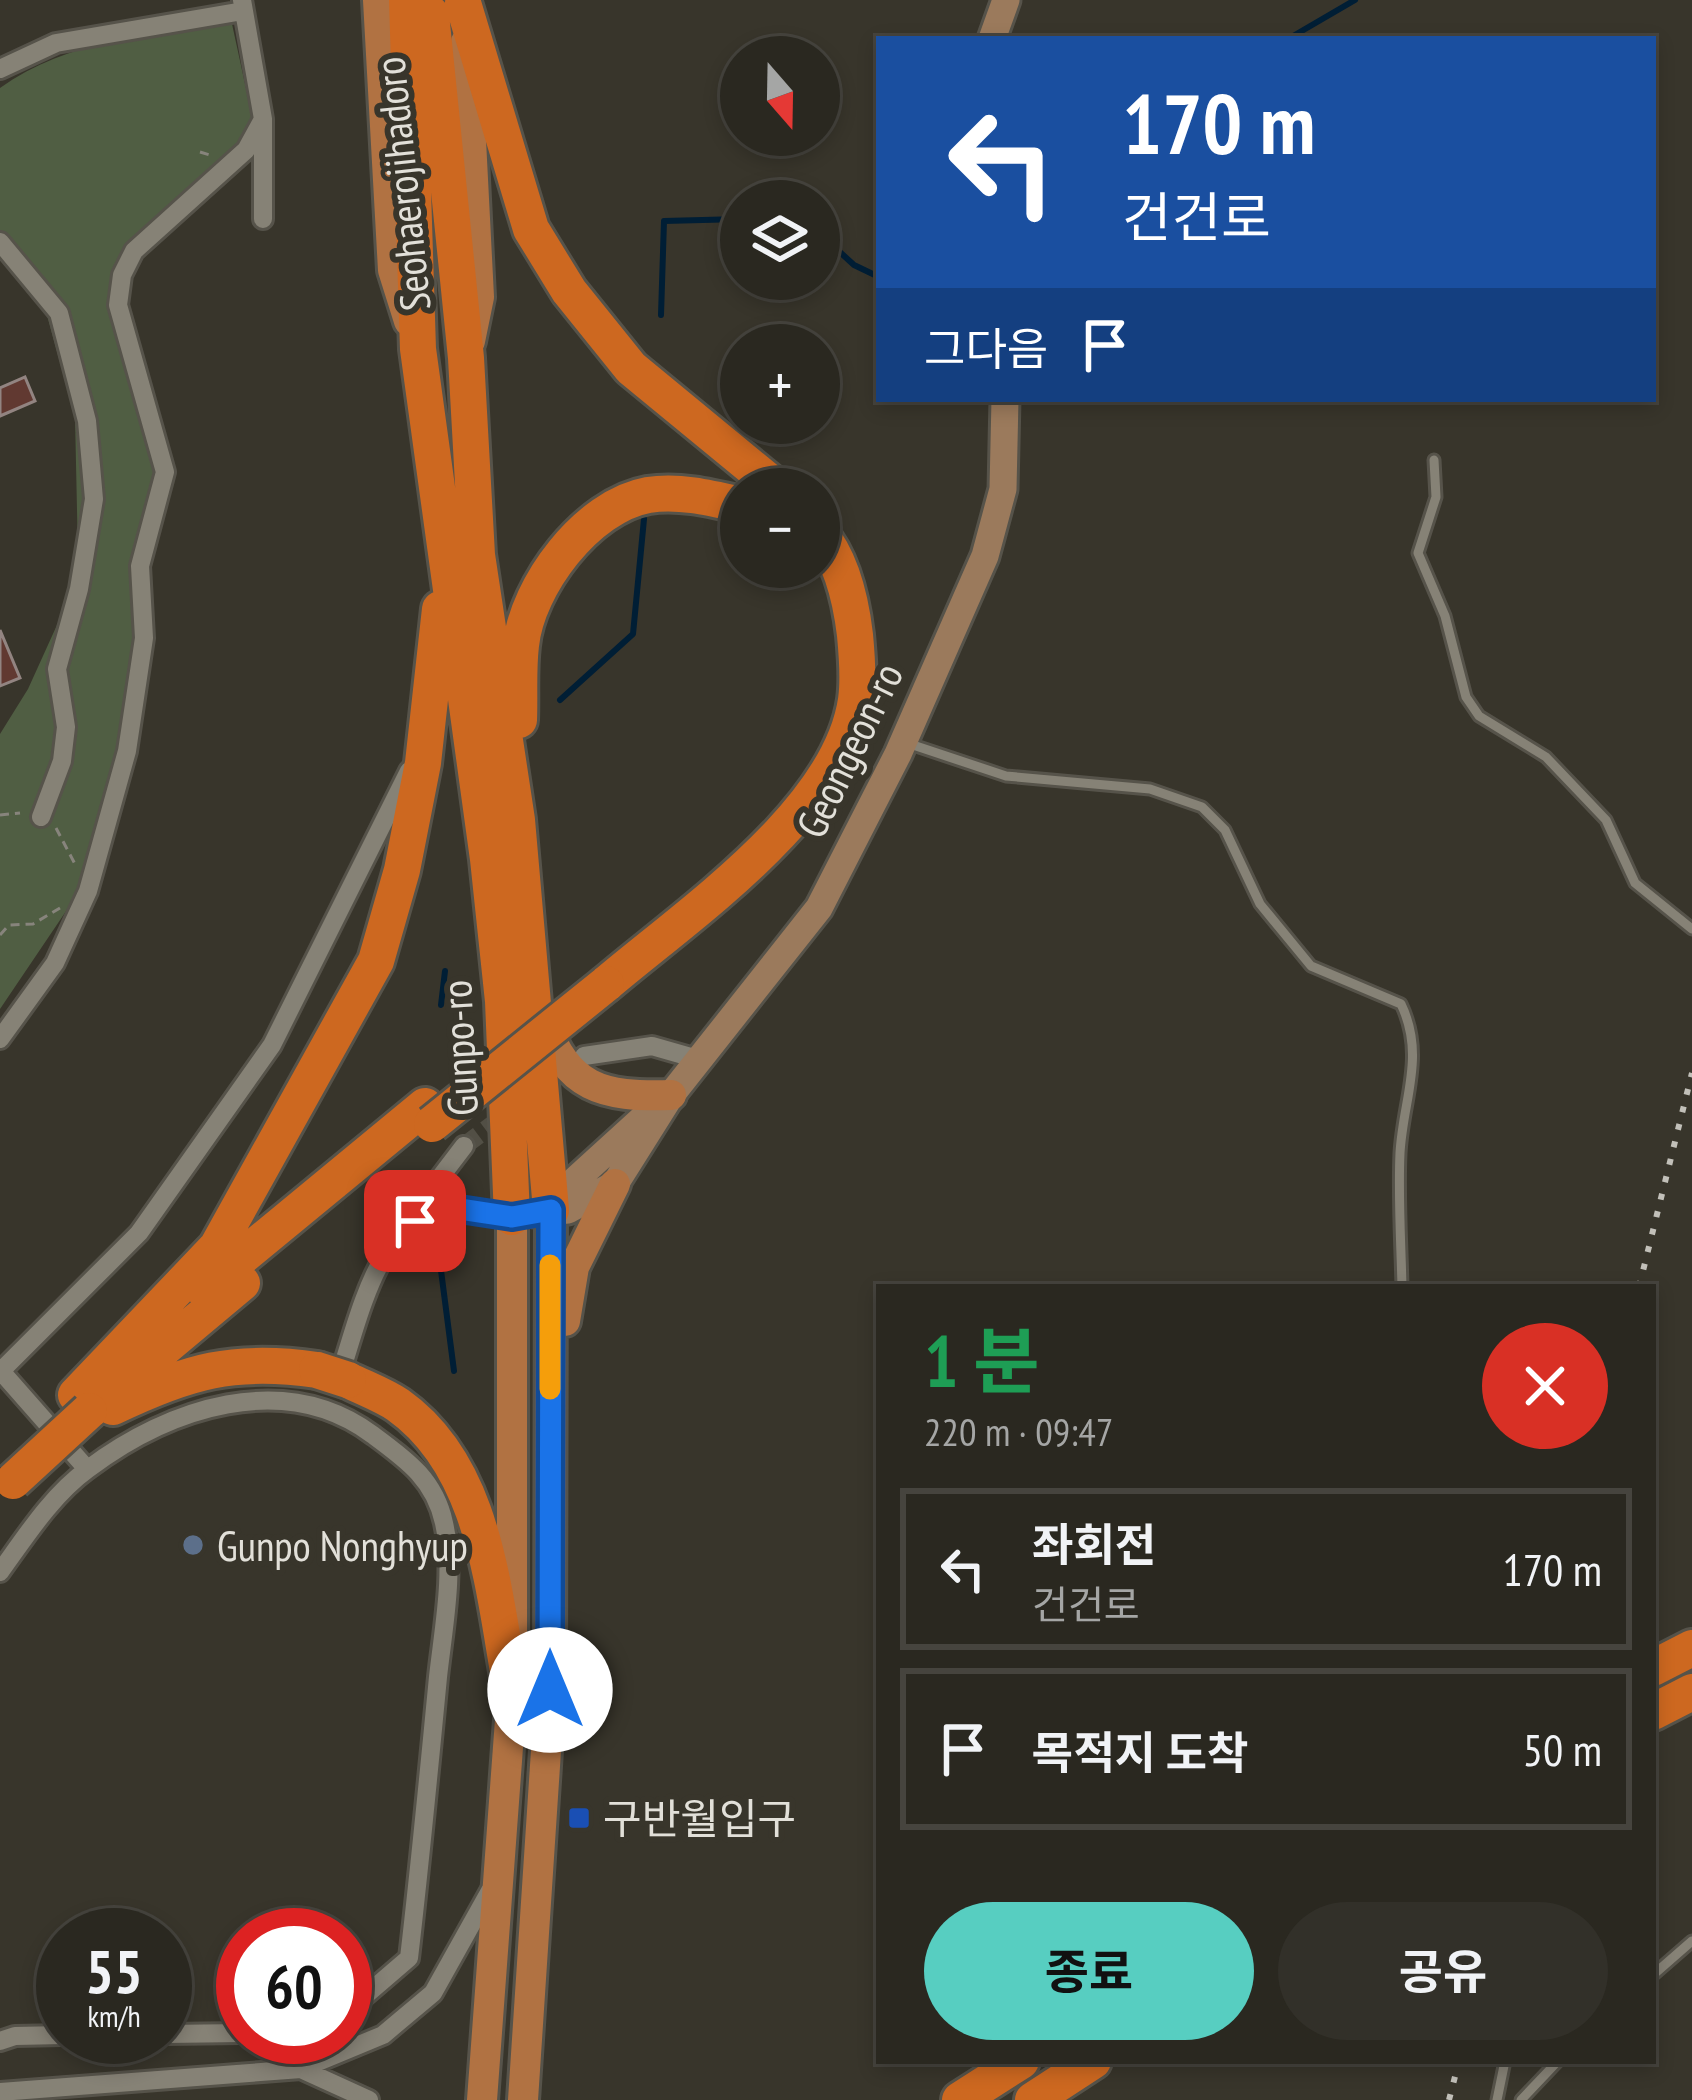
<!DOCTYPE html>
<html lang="ko">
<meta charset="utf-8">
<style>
:root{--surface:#2a2820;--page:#323029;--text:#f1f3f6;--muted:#a5a6a5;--line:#46443e;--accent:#57cec1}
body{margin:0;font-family:"PT Sans Narrow","Noto Sans KR",sans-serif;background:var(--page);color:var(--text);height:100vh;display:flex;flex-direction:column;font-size:45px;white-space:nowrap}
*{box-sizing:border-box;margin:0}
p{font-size:39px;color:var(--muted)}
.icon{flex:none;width:66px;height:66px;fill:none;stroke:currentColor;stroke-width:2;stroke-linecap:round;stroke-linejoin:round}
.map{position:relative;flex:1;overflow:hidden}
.sheet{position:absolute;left:876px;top:1284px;width:780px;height:780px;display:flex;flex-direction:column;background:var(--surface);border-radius:0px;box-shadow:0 6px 18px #0003,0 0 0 3px var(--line)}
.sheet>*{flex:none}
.banner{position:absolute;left:876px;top:36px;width:780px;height:366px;border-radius:0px;box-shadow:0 6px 18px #0003,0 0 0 3px var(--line);background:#1a4fa0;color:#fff;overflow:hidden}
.needle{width:78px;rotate:160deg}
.buttons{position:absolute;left:720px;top:36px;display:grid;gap:24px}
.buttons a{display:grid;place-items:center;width:120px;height:120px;border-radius:50%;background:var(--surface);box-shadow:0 6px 18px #0003,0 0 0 3px var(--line);font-size:60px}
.speed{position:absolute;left:36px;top:1908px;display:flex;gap:24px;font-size:60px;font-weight:700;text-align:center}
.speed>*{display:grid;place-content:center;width:156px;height:156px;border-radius:50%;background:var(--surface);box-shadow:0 6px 18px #0003,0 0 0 3px var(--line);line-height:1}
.speed small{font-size:30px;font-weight:400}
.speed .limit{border:18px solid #d22;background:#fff;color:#111}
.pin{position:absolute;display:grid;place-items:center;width:102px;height:102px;color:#fff;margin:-51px;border-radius:24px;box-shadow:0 6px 18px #0006}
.me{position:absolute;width:132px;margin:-66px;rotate:0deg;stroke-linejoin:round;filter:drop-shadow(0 0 9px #0008)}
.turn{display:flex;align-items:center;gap:42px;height:252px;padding:0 48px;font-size:54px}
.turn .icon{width:156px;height:156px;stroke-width:2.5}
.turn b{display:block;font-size:84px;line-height:102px}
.then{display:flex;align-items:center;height:114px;padding:0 48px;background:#0003;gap:24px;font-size:45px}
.round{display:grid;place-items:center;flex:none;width:126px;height:126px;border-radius:63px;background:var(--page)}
.head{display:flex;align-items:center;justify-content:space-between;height:204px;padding:0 48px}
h1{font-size:72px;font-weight:700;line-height:90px;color:#1e9e55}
.action{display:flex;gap:24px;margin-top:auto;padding:24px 48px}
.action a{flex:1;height:138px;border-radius:72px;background:var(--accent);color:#111;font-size:48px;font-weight:700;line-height:138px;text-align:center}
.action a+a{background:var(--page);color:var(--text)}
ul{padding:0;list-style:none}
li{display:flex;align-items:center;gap:36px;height:162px;margin:0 24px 18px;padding:0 24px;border:6px solid var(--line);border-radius:0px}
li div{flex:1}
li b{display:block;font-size:45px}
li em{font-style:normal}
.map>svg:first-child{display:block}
</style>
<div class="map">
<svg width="1692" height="2100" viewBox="0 0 1692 2100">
<rect width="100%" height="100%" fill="#38352b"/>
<path fill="#505e43" d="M232,24L252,116L240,142L125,249L112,276L108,309L156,473L130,563L136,637L121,747L81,889L0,1009V734L28,689L62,614L78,556L75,417L45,308L0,257V88C69,39 151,34 232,24Z"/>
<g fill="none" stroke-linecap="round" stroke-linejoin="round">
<path stroke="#001e35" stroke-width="6" d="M1288,39L1355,0
M819,233L854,265L879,277
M661,315L664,221L741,219
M560,700L633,634L644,519
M441,1005L445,971
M439,1255L454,1371"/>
</g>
<path fill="#613931" stroke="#928481" stroke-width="3" d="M25,377L35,401L0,416V388Z
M0,630L20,678L0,686Z"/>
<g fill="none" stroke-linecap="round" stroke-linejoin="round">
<path stroke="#524f45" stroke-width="18" stroke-dasharray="18 9" stroke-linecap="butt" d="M464,1146L508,1113"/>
<defs>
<path id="lane" d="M1434,460L1436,497L1418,553L1445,616L1466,697L1479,716L1546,757L1606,820L1635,883L1692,929
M907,743L1006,776L1150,789L1202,807L1225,830L1260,904L1311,966L1401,1004C1426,1056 1403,1099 1400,1153C1398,1197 1401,1243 1402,1287
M1653,1975L1692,1941
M1497,2100L1505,2061
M1521,2100L1558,2061"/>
<path id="street" d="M242,0L263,119V219
M0,69L56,43L243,11
M0,242L59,313L87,421L94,499L79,589L57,669L66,727L62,761L41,817
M0,1039L55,963L88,891L127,751L144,638L140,566L165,472L118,305L122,275L134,251L246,150L263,119
M584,1056L652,1046L701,1060
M403,1226L464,1146
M0,1370L87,1469
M0,1372L139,1233L272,1045L409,771
M337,1383C358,1326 377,1208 456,1208C474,1208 494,1214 512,1217
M0,1572C26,1536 52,1495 88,1469C169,1408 284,1369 373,1435C407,1460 435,1480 444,1523C455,1571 443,1630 438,1677C429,1771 420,1864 409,1958L345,2013
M165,2034L243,2033
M0,2041L15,2036L63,2035
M301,2069L369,2100
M0,2092L301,2069L383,2035L433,1993L490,1891"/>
<path id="secondary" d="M992,39L1006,0
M551,1210L573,1182L663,1100
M534,1213L568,1210L615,1184L671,1095L819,908L898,754L985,556L1003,489L1005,399"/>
<path id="primary" d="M378,0L393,270L409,321
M466,42L479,297L470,341
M543,1019C567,1089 602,1097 671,1095
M565,1321L574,1267L615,1184
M482,2100L512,1693V1217
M523,2100L550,1690L551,1210"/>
<path id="highway" d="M407,0L418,349L488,859L503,1001L512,1217
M463,3L531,229L569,291L631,368L778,489
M431,14L466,358L477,555L517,820L551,1210
M519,720C520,695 518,670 521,645C527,586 587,506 648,495C679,490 711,498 741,505
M606,984C687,915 840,812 856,700C859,679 857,656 855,635C851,601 842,560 819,533
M203,1289L425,1106
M348,1380C364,1388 383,1395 398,1405C487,1468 493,1595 512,1693
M76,1395L217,1247L376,961L402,870L423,763L440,609
M113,1407C188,1371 234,1358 317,1370
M89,1411L242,1283
M1653,1668L1692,1648
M1653,1712L1692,1692
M960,2100L1021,2061
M1033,2100L1093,2061"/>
</defs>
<use href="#lane" stroke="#56534a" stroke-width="15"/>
<use href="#street" stroke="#56534a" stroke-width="24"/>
<use href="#secondary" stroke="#56534a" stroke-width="33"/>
<use href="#primary" stroke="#56534a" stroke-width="36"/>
<use href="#highway" stroke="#56534a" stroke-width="42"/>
<path stroke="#87847c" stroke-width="3" stroke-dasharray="9 6" stroke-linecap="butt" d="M200,152L213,156
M0,815L20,813
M56,828L76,866
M0,935L9,925L33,924L60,908"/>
<use href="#lane" stroke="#868276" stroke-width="9"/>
<use href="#street" stroke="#868276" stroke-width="18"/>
<use href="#secondary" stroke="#9b7a5c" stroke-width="27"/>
<use href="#primary" stroke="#b17242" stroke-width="30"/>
<use href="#highway" stroke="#cd6820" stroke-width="36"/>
<path stroke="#c2c0b9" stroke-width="6" stroke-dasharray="6 12" stroke-linecap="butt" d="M1639,1287L1692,1073
M1449,2100L1459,2061"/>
<defs>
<path id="highway-bridge" d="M432,1124L606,984
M317,1370L348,1380
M13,1481L89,1411"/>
</defs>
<use href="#highway-bridge" stroke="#56534a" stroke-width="42" stroke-linecap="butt"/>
<use href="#highway-bridge" stroke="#cd6820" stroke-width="36"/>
</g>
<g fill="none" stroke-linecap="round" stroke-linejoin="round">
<defs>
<path id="route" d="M415,1221L453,1208L512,1217L551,1210L550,1690"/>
</defs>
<use href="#route" stroke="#114b97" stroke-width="30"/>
<use href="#route" stroke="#1a73e8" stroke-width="21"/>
<path stroke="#f59e0b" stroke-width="21" d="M550,1389V1265"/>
</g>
<circle fill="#5c6f8a" stroke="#38352b" stroke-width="4.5" cx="193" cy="1545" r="12"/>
<rect fill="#1a4fb4" stroke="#38352b" stroke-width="4.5" x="567" y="1806" width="24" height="24" rx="6"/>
<g text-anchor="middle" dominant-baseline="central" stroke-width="12" stroke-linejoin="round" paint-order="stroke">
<g font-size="42" fill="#e2e0d9" stroke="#38352b">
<text transform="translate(402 184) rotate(-96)">Seohaerojihadoro</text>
<text transform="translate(849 750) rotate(-64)">Geongeon-ro</text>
<text transform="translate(459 1048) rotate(-93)">Gunpo-ro</text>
</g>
<g font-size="42" fill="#e2e0d9" stroke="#38352b" text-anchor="start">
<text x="217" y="1545">Gunpo Nonghyup</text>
<text x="603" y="1818">구반월입구</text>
</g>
</g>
</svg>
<div class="buttons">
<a><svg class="needle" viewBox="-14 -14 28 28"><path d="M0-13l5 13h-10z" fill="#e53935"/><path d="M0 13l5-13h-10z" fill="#a5a6a5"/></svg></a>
<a><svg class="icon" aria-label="layers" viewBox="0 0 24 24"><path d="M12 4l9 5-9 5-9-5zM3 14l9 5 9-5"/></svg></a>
<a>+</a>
<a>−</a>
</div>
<div class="speed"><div>55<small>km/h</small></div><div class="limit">60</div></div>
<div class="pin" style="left:415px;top:1221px;background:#d93025"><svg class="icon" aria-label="arrive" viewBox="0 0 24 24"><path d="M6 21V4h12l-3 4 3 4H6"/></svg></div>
<svg class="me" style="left:550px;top:1690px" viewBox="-20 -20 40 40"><circle r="19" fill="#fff"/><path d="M0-13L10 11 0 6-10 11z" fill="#1a73e8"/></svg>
<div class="banner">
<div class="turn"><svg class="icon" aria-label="left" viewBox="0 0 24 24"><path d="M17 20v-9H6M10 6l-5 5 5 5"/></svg><div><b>170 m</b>건건로</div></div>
<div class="then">그다음<svg class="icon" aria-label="arrive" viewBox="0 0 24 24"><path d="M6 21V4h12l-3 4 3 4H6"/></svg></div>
</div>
<section class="sheet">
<div class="head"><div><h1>1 분</h1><p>220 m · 09:47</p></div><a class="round" style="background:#d93025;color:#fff"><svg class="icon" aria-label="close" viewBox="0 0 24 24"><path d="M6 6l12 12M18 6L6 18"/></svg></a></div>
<ul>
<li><svg class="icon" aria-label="left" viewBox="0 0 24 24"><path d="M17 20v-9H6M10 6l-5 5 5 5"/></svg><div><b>좌회전</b><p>건건로</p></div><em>170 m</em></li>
<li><svg class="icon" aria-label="arrive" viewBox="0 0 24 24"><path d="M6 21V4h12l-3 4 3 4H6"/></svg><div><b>목적지 도착</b></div><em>50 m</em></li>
</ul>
<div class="action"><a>종료</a><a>공유</a></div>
</section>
</div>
